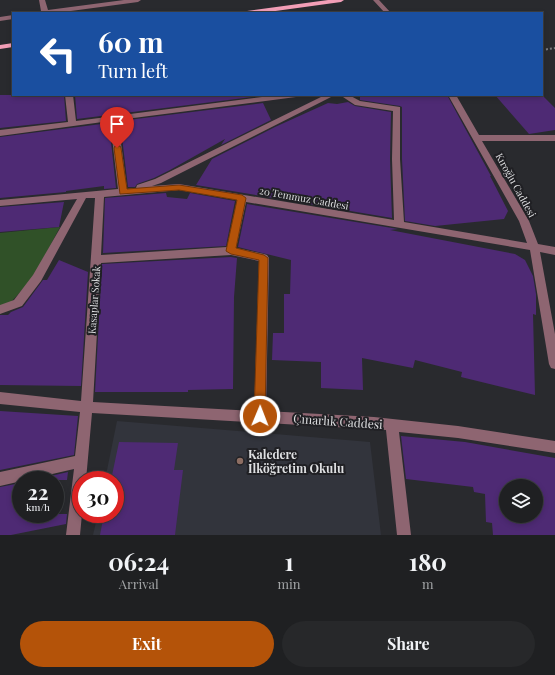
<!DOCTYPE html>
<meta charset="utf-8">
<style>
:root{--surface:#1f2022;--page:#27282a;--text:#f1f3f6;--muted:#a1a3a5;--line:#3c3e40;--accent:#b45309}
body{margin:0;font-family:"Playfair Display",serif;background:var(--page);color:var(--text);height:100vh;display:flex;flex-direction:column;font-size:15px;white-space:nowrap}
*{box-sizing:border-box;margin:0}
p{font-size:13px;color:var(--muted)}
.icon{flex:none;width:22px;height:22px;fill:none;stroke:currentColor;stroke-width:2;stroke-linecap:round;stroke-linejoin:round}
.map{position:relative;height:535px;overflow:hidden}
.sheet{display:flex;flex-direction:column;background:var(--surface);flex:1}
.sheet>*{flex:none}
.banner{position:absolute;left:12px;top:12px;width:531px;height:84px;border-radius:0px;box-shadow:0 2px 6px #0003,0 0 0 1px var(--line);background:#1a4fa0;color:#fff;overflow:hidden}
.fabs{position:absolute;left:499px;top:479px;display:grid;gap:8px}
.fabs a{display:grid;place-items:center;width:44px;height:44px;border-radius:50%;background:var(--surface);box-shadow:0 2px 6px #0003,0 0 0 1px var(--line);font-size:20px}
.speed{position:absolute;left:12px;top:471px;display:flex;gap:8px;font-size:20px;font-weight:700;text-align:center}
.speed>*{display:grid;place-content:center;width:52px;height:52px;border-radius:50%;background:var(--surface);box-shadow:0 2px 6px #0003,0 0 0 1px var(--line);line-height:1}
.speed small{font-size:10px;font-weight:400}
.speed .limit{border:6px solid #d22;background:#fff;color:#111}
.pin{position:absolute;display:grid;place-items:center;width:34px;height:34px;color:#fff;margin:-41px -17px;border-radius:50% 50% 50% 0;rotate:-45deg;box-shadow:0 0 4px #0007}
.pin .icon{rotate:45deg}
.me{position:absolute;width:44px;margin:-22px;rotate:1deg;stroke-linejoin:round;filter:drop-shadow(0 0 3px #0008)}
.turn{display:flex;align-items:center;gap:14px;height:84px;padding:0 20px;font-size:18px}
.turn .icon{width:52px;height:52px;stroke-width:2.5}
.turn b{display:block;font-size:28px;line-height:34px}
.eta{display:flex;justify-content:space-evenly;align-items:center;height:68px;text-align:center}
.eta b{font-size:24px;font-weight:700;line-height:28px}
.cta{display:flex;gap:8px;margin-top:auto;padding:8px 20px}
.cta a{flex:1;height:46px;border-radius:24px;background:var(--accent);color:#fff;font-size:16px;font-weight:700;line-height:46px;text-align:center}
.cta a+a{background:var(--page);color:var(--text)}
.map>svg:first-child{display:block}
</style>
<div class="map">
<svg width="555" height="535" viewBox="0 0 555 535">
<rect width="100%" height="100%" fill="#292a2e"/>
<path fill="#32343c" d="M117,421L370,442L381,535H93L98,514H115V480H105Z"/>
<path fill="#305128" d="M60,227L33,278L0,314V233Z"/>
<path fill="#4e2a74" fill-rule="evenodd" d="M0,95H64L66,121L0,128Z
M75,95H259L260,96L77,119Z
M360,95H447L491,176H490L508,211L504,219L435,226L405,221L402,159V107L400,106L360,100Z
M495,95H542L555,108V130L529,134Z
M348,102L355,106L391,112L390,159L392,218L196,185L212,159L275,127L328,103L337,104Z
M263,103L271,120L221,145L225,139L170,170L154,178L137,184L135,187H128L120,121Z
M109,123L116,188L104,189V186L66,191V192L0,198V137Z
M166,193L167,197L187,199L190,193L235,201L226,246L103,253L105,198Z
M64,202L59,227L0,232V207Z
M247,204L398,229L390,230L515,254L525,260L533,276L536,294V315L533,314L535,395L461,377L462,372L415,360L413,368L362,358L363,390L321,388V362L272,360L273,333H284V294H290L291,260L238,247Z
M231,257L237,258L234,297L233,389L188,390V392H95L102,264Z
M59,260L88,272L81,386L0,385V315H8L11,312L23,307L43,280H47Z
M0,411L78,416L74,455L0,470Z
M401,436L465,442L555,458V535H493L492,523L486,522L485,494L474,492L473,487L406,479ZM506,486H536V516H506Z
M119,442L178,443L174,470H183L175,535H100L104,514H115V480H111Z
M68,472L67,480H33Z
M21,483V514H67L66,524L11,535H0V487Z"/>
<g fill="none" stroke-linecap="round" stroke-linejoin="round">
<path stroke="#7a7b7e" stroke-width="2" stroke-dasharray="2 2" stroke-linecap="butt" d="M542,50L555,48"/>
<path fill="#8e6571" fill-rule="evenodd" d="M39,0H45L48,10L124,0H141L138,2L56,13H39L41,11Z
M373,0H379L391,13H385Z
M13,15V19L0,21V17Z
M65,95H73L76,121L278,95H300L296,97L118,120L127,189L136,188L137,185L155,179L325,95H335L161,183L152,186L179,184L394,220L392,159L393,111L355,105L340,95H349L360,101L400,107V159L404,222L527,243L519,221L448,95H456L479,135H555V141H482L529,221L538,244L555,247V255L540,252L555,334V369L551,368L549,364L530,250L246,202L236,248L264,254L267,255L269,258L266,411L374,417L458,426L555,441V453L458,438L399,432L411,535H397L386,430L92,413L86,480H81L82,514L80,535H66L74,469L0,486V472L75,456L80,412L0,404V392L81,401L95,198H86L41,281L22,306L0,314V305L14,300L33,275L77,199L0,206V200L118,189L110,121L0,136V130L68,122ZM179,190L237,200L227,247L101,255L104,197ZM231,255L259,261L254,411L93,402L101,263Z"/>
<path fill="#f29eb7" fill-rule="evenodd" d="M328,0H344L341,2L261,13H244L247,11Z
M13,43V47L0,49V45Z"/>
</g>
<path fill="#b45309" stroke="#753606" d="M115,146H120L121,148L127,189L179,185L242,195L246,198L236,248L264,255L268,258L265,416L264,420L260,422L256,420L254,416L259,260L231,254L226,251L237,200L179,190L120,194L114,148Z"/>
<circle fill="#8d6e63" stroke="#202024" stroke-width="1.5" cx="240" cy="461" r="4"/>
<g text-anchor="middle" dominant-baseline="central" stroke-width="4" stroke-linejoin="round" paint-order="stroke">
<g font-size="10" fill="#dedfe1" stroke="#202024">
<text transform="translate(516 185) rotate(61)">Kıroğlu Caddesi</text>
<text transform="translate(304 198) rotate(10)">20 Temmuz Caddesi</text>
<text transform="translate(94 300) rotate(-86)">Kasaplar Sokak</text>
</g>
<g font-size="12" fill="#dedfe1" stroke="#202024">
<text transform="translate(338 421) rotate(4)">Çınarlık Caddesi</text>
</g>
<g font-size="12" font-weight="bold" fill="#dedfe1" stroke="#202024" text-anchor="start">
<text x="248" y="454">Kaledere<tspan x="248" dy="14">İlköğretim Okulu</tspan></text>
</g>
</g>
</svg>
<div class="fabs">
<a><svg class="icon" aria-label="layers" viewBox="0 0 24 24"><path d="M12 4l9 5-9 5-9-5zM3 14l9 5 9-5"/></svg></a>
</div>
<div class="speed"><div>22<small>km/h</small></div><div class="limit">30</div></div>
<div class="pin" style="left:117px;top:148px;background:#d93025"><svg class="icon" aria-label="arrive" viewBox="0 0 24 24"><path d="M6 21V4h12l-3 4 3 4H6"/></svg></div>
<svg class="me" style="left:260px;top:416px" viewBox="-20 -20 40 40"><circle r="17" fill="#b45309" stroke="#fff" stroke-width="3"/><path d="M0-11L8 9 0 5-8 9z" fill="#fff"/></svg>
<div class="banner">
<div class="turn"><svg class="icon" aria-label="left" viewBox="0 0 24 24"><path d="M17 20v-9H6M10 6l-5 5 5 5"/></svg><div><b>60 m</b>Turn left</div></div>
</div>
</div>
<section class="sheet">
<div class="eta">
<div><b>06:24</b><p>Arrival</p></div>
<div><b>1</b><p>min</p></div>
<div><b>180</b><p>m</p></div>
</div>
<div class="cta"><a>Exit</a><a>Share</a></div>
</section>
